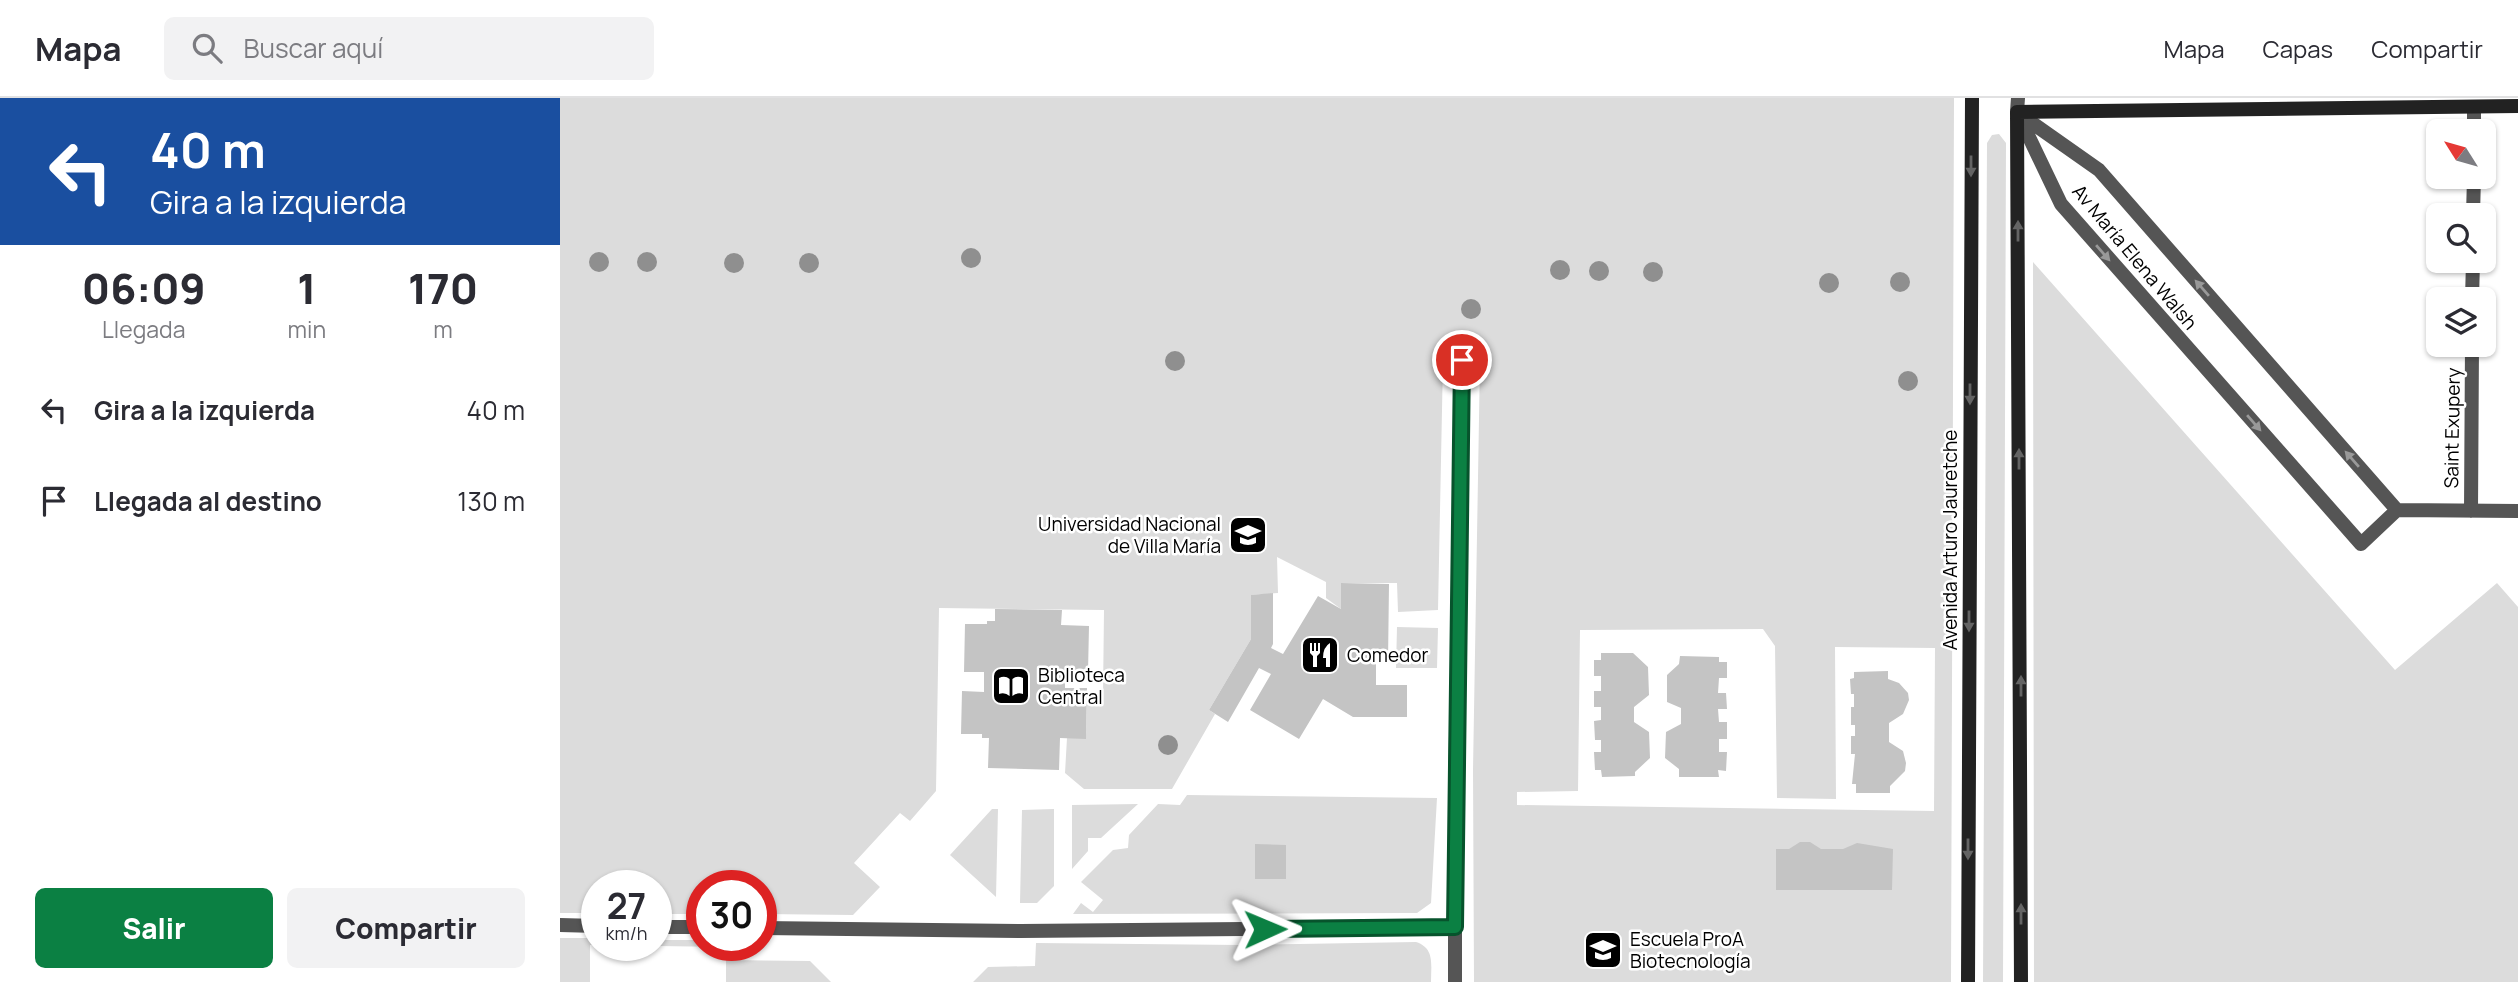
<!DOCTYPE html>
<html lang="es">
<meta charset="utf-8">
<style>
:root{--surface:#fff;--page:#f2f2f3;--text:#2b2b33;--muted:#7c7c81;--line:#e1e1e2;--accent:#0b8043}
body{margin:0;font-family:Manrope,sans-serif;background:var(--page);color:var(--text);height:100vh;display:flex;flex-direction:column;font-size:26px;white-space:nowrap}
*{box-sizing:border-box;margin:0}
p{font-size:23px;color:var(--muted)}
.icon{flex:none;width:38px;height:38px;fill:none;stroke:currentColor;stroke-width:2;stroke-linecap:round;stroke-linejoin:round}
.map{position:relative;flex:1;overflow:hidden}
.details{display:flex;flex-direction:column;background:var(--surface);width:560px}
.details>*{flex:none}
.top-card{background:#1a4fa0;color:#fff;overflow:hidden}
.needle{width:46px;rotate:307deg}
.tools{position:absolute;left:1866px;top:21px;display:grid;gap:14px}
.tools a{display:grid;place-items:center;width:70px;height:70px;border-radius:10px;background:var(--surface);box-shadow:0 2px 5px #0004;font-size:35px}
.speed{position:absolute;left:21px;top:772px;display:flex;gap:14px;font-size:35px;font-weight:700;text-align:center}
.speed>*{display:grid;place-content:center;width:91px;height:91px;border-radius:50%;background:var(--surface);box-shadow:0 2px 5px #0004;line-height:1}
.speed small{font-size:18px;font-weight:400}
.speed .limit{border:10px solid #d22;background:#fff;color:#111}
.pin{position:absolute;display:grid;place-items:center;width:60px;height:60px;color:#fff;margin:-30px;border:4px solid #fff;border-radius:50%;box-shadow:0 2px 7px #0007}
.me{position:absolute;width:77px;margin:-38px;rotate:89deg;stroke-linejoin:round;filter:drop-shadow(0 0 5px #0008)}
.turn{display:flex;align-items:center;gap:24px;height:147px;padding:0 35px;font-size:32px}
.turn .icon{width:91px;height:91px;stroke-width:2.5}
.turn b{display:block;font-size:49px;line-height:60px}
.eta{display:flex;justify-content:space-evenly;align-items:center;height:119px;text-align:center}
.eta b{font-size:42px;font-weight:800;line-height:49px}
.primary-button{display:flex;gap:14px;margin-top:auto;padding:14px 35px}
.primary-button a{flex:1;height:80px;border-radius:10px;background:var(--accent);color:#fff;font-size:28px;font-weight:800;line-height:80px;text-align:center}
.primary-button a+a{background:var(--page);color:var(--text)}
ul{padding:0;list-style:none}
li{display:flex;align-items:center;gap:21px;height:91px;padding:0 35px}
li div{flex:1}
li b{display:block;font-size:26px}
li em{font-style:normal}
header{display:flex;align-items:center;gap:42px;box-sizing:border-box;height:98px;padding:0 35px;background:var(--surface);border-bottom:2px solid var(--line)}
header strong{font-size:33px}
nav{display:flex;gap:38px;margin-inline-start:auto;font-size:24px}
.search{width:490px;height:63px;background:var(--page);display:flex;align-items:center;gap:18px;box-sizing:border-box;padding:0 24px;border-radius:10px;color:var(--muted);font-size:26px}
main{display:flex;flex:1;min-height:0}
.map>svg:first-child{display:block}
</style>
<header>
<strong>Mapa</strong>
<div class="search"><svg class="icon" aria-label="search" viewBox="0 0 24 24"><circle cx="10" cy="10" r="6"/><path d="M15 15l6 6"/></svg>Buscar aquí</div>
<nav><a>Mapa</a><a>Capas</a><a>Compartir</a></nav>
</header>
<main>
<section class="details">
<div class="top-card">
<div class="turn"><svg class="icon" aria-label="left" viewBox="0 0 24 24"><path d="M17 20v-9H6M10 6l-5 5 5 5"/></svg><div><b>40 m</b>Gira a la izquierda</div></div>
</div>
<div class="eta">
<div><b>06:09</b><p>Llegada</p></div>
<div><b>1</b><p>min</p></div>
<div><b>170</b><p>m</p></div>
</div>
<ul>
<li><svg class="icon" aria-label="left" viewBox="0 0 24 24"><path d="M17 20v-9H6M10 6l-5 5 5 5"/></svg><div><b>Gira a la izquierda</b></div><em>40 m</em></li>
<li><svg class="icon" aria-label="arrive" viewBox="0 0 24 24"><path d="M6 21V4h12l-3 4 3 4H6"/></svg><div><b>Llegada al destino</b></div><em>130 m</em></li>
</ul>
<div class="primary-button"><a>Salir</a><a>Compartir</a></div>
</section>
<div class="map">
<svg width="1958" height="884" viewBox="0 0 1958 884">
<rect width="100%" height="100%" fill="#fff"/>
<path fill="#dcdcdc" fill-rule="evenodd" d="M0,0H1394L1391,884H914L913,672L920,262H883L878,512L838,514L837,485H781V511L766,500V484L717,459L718,495L691,497V541L649,612L655,616L612,691H524L505,675L507,640H526L527,596L543,597L544,512L379,510L376,693L350,723L340,715L294,765L320,789L293,817L201,816V788H142V816H96V788H37V815H0ZM1203,531L1215,548L1217,700L1276,701L1275,549L1375,550L1374,713L957,707V694L1018,693L1020,532Z
M1439,36L1446,45L1443,884H1423L1427,45L1432,37Z
M1473,164L1835,572L1937,485L1958,509V884H1474Z
M837,529L878,530L877,570H836Z
M627,697L877,700L871,805L857,815H846L513,816L521,805L533,814L543,802L521,784L553,752L568,750L569,737L598,706L620,707Z
M578,706L541,740H528V753L512,771V707Z
M432,711H438L436,799L390,757Z
M494,711V788L477,805H460L462,712Z
M0,840H37V847H96V842H142V847H168V862L250,863L271,884H166V849L30,847V884H0Z
M856,844C875,850 871,867 871,884H413L428,869L475,868L476,845L680,847Z"/>
<path fill="#c4c4c4" d="M781,485L829,486L828,564L816,563V587H847V619H793L763,601L739,641L690,612L711,576L699,570L668,624L649,612L691,541V497L713,495V546L711,550L723,556L758,498L781,511Z
M435,511L502,512L501,527L529,528L528,574H505V590H527L526,641L500,640L499,672L428,670L429,640H422V636H401L402,593L424,594V574H404L405,526H427V523H435Z
M1041,555H1073L1088,569L1089,597L1074,609V624L1089,634L1090,660L1075,674V678L1042,679L1041,672H1035L1034,654H1041V642H1035L1034,623L1041,622V609H1034V593H1041V578H1034V562H1041Z
M1120,558L1159,559V564H1167V580H1159L1158,595H1166L1167,611H1158L1159,624H1167V641H1159V654H1167L1166,673L1158,672L1159,679H1119V671L1105,660L1106,634L1121,626V610L1107,604V577L1119,566Z
M1328,573V581L1339,585L1348,595L1349,602L1343,616L1329,625V644L1343,653L1346,665L1345,673L1330,688V695H1296V686H1292L1295,656H1291V638H1295V627H1291V609H1294V596H1291L1290,581L1294,580V574Z
M1240,744H1250L1261,751H1283L1297,745L1333,751L1332,792H1216V751H1229Z
M695,746L726,747V781H695Z"/>
<g fill="none" stroke-linecap="round" stroke-linejoin="round">
<path stroke="#555" stroke-width="14" d="M895,884V700L902,262"/>
<path stroke="#555" stroke-width="14" d="M1458,0L1457,14L1501,106L1801,446L1837,412
M1458,15L1539,72L1837,412
M1914,33V9
M1913,117L1914,79
M1912,201L1913,163
M1837,412L1958,413
M1911,413L1912,247
M0,827L37,828
M96,829H142
M201,830L461,833L895,829"/>
<path stroke="#222" stroke-width="14" d="M1408,884L1412,0
M1461,884L1457,14L1958,8"/>
</g>
<g fill="#8f8f8f">
<circle cx="411" cy="160" r="10"/>
<circle cx="39" cy="164" r="10"/>
<circle cx="87" cy="164" r="10"/>
<circle cx="174" cy="165" r="10"/>
<circle cx="249" cy="165" r="10"/>
<circle cx="1000" cy="172" r="10"/>
<circle cx="1039" cy="173" r="10"/>
<circle cx="1093" cy="174" r="10"/>
<circle cx="1340" cy="184" r="10"/>
<circle cx="1269" cy="185" r="10"/>
<circle cx="911" cy="211" r="10"/>
<circle cx="615" cy="263" r="10"/>
<circle cx="1348" cy="283" r="10"/>
<circle cx="608" cy="647" r="10"/>
</g>
<defs><path id="oneway-solid" d="M-6-.8H1V-3.2L6.5 0L1 3.2V.8H-6Z" transform="scale(1.75)"/></defs>
<g fill="#646464">
<use href="#oneway-solid" transform="translate(1411 68) rotate(90)"/>
<use href="#oneway-solid" transform="translate(1458 133) rotate(-90)"/>
<use href="#oneway-solid" transform="translate(1410 296) rotate(90)"/>
<use href="#oneway-solid" transform="translate(1459 361) rotate(-90)"/>
<use href="#oneway-solid" transform="translate(1409 523) rotate(90)"/>
<use href="#oneway-solid" transform="translate(1461 588) rotate(-90)"/>
<use href="#oneway-solid" transform="translate(1408 751) rotate(90)"/>
<use href="#oneway-solid" transform="translate(1461 816) rotate(-90)"/>
</g>
<g fill="#999">
<use href="#oneway-solid" transform="translate(1543 155) rotate(49)"/>
<use href="#oneway-solid" transform="translate(1642 190) rotate(-131)"/>
<use href="#oneway-solid" transform="translate(1694 325) rotate(49)"/>
<use href="#oneway-solid" transform="translate(1792 361) rotate(-131)"/>
</g>
<g fill="none" stroke-linecap="round" stroke-linejoin="round">
<defs>
<path id="route" d="M705,831L895,829L902,262"/>
</defs>
<use href="#route" stroke="#07532c" stroke-width="18"/>
<use href="#route" stroke="#0b8043" stroke-width="12"/>
</g>
<defs>
<symbol id="university-square" viewBox="-11 -11 22 22"><rect x="-9" y="-9" width="18" height="18" rx="4" fill="#000" stroke="#fff"/><path d="M0-5L7-2L0 1L-7-2ZM-4 1L0 2.5L4 1V4Q0 6-4 4Z" fill="#fff"/></symbol>
<symbol id="restaurant-square" viewBox="-11 -11 22 22"><rect x="-9" y="-9" width="18" height="18" rx="4" fill="#000" stroke="#fff"/><path d="M-5-6h1v4h1v-4h1v4h1v-4h1v5L-1.5 .5V6h-2V.5L-5-1ZM5-6V6H3V1.5H1.5Q1.5-4 5-6Z" fill="#fff"/></symbol>
<symbol id="library-square" viewBox="-11 -11 22 22"><rect x="-9" y="-9" width="18" height="18" rx="4" fill="#000" stroke="#fff"/><path d="M-6-4Q-3-5.5-.7-3.5V5Q-3 3-6 4ZM6-4Q3-5.5 .7-3.5V5Q3 3 6 4Z" fill="#fff"/></symbol>
</defs>
<g fill-rule="evenodd">
<use href="#university-square" x="666" y="415" width="44" height="44"/>
<use href="#restaurant-square" x="738" y="535" width="44" height="44"/>
<use href="#library-square" x="429" y="566" width="44" height="44"/>
<use href="#university-square" x="1021" y="830" width="44" height="44"/>
</g>
<g text-anchor="middle" dominant-baseline="central" stroke-width="5" stroke-linejoin="round" paint-order="stroke">
<g font-size="19" fill="#000" stroke="#fff">
<text transform="translate(1575 159) rotate(50)">Av María Elena Walsh</text>
<text transform="translate(1892 330) rotate(-89)">Saint Exupery</text>
<text transform="translate(1390 442) rotate(-90)">Avenida Arturo Jauretche</text>
</g>
<g font-size="19" fill="#000" stroke="#fff" text-anchor="start">
<text x="661" y="426" text-anchor="end">Universidad Nacional<tspan x="661" dy="22">de Villa María</tspan></text>
<text x="787" y="557">Comedor</text>
<text x="478" y="577">Biblioteca<tspan x="478" dy="22">Central</tspan></text>
<text x="1070" y="841">Escuela ProA<tspan x="1070" dy="22">Biotecnología</tspan></text>
</g>
</g>
</svg>
<div class="tools">
<a><svg class="needle" viewBox="-14 -14 28 28"><path d="M0-13l5 13h-10z" fill="#e53935"/><path d="M0 13l5-13h-10z" fill="#7c7c81"/></svg></a>
<a><svg class="icon" aria-label="search" viewBox="0 0 24 24"><circle cx="10" cy="10" r="6"/><path d="M15 15l6 6"/></svg></a>
<a><svg class="icon" aria-label="layers" viewBox="0 0 24 24"><path d="M12 4l9 5-9 5-9-5zM3 14l9 5 9-5"/></svg></a>
</div>
<div class="speed"><div>27<small>km/h</small></div><div class="limit">30</div></div>
<div class="pin" style="left:902px;top:262px;background:#d93025"><svg class="icon" aria-label="arrive" viewBox="0 0 24 24"><path d="M6 21V4h12l-3 4 3 4H6"/></svg></div>
<svg class="me" style="left:705px;top:831px" viewBox="-20 -20 40 40"><path d="M0-17L14 15 0 8-14 15z" fill="#0b8043" stroke="#fff" stroke-width="4"/></svg>
</div>
</main>
